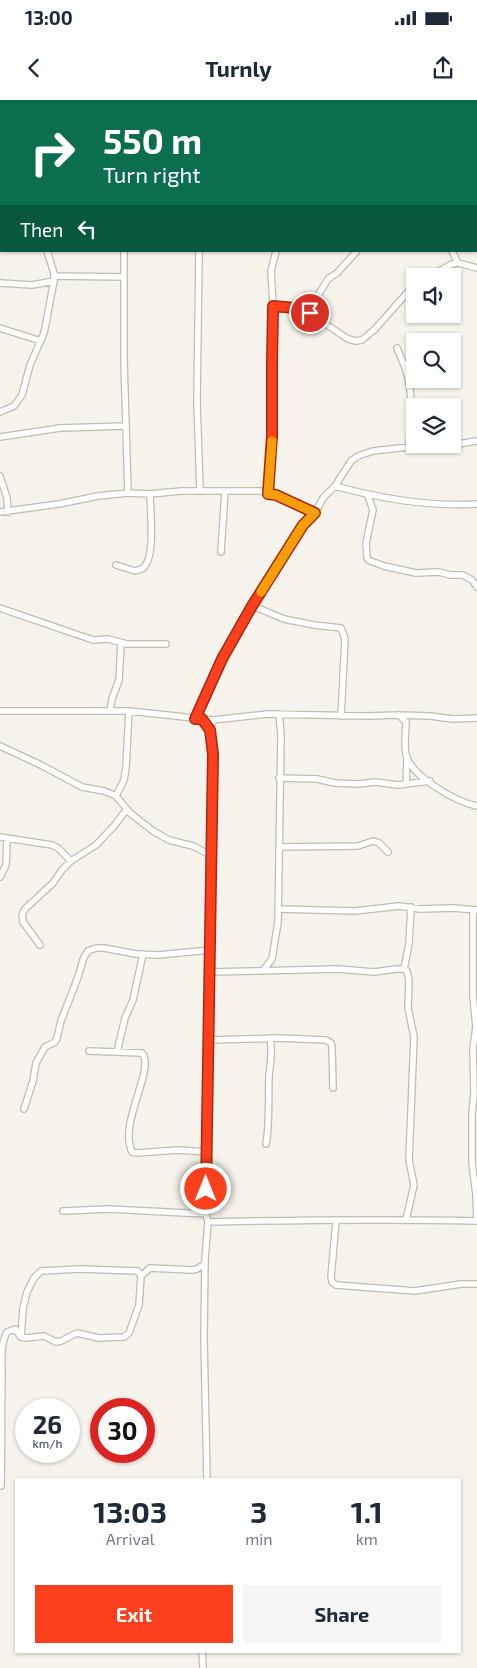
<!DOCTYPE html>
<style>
:root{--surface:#fff;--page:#f6f6f7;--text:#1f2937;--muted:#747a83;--accent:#fc3f1d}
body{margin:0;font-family:"Exo 2",sans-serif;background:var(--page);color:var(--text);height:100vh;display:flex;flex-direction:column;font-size:19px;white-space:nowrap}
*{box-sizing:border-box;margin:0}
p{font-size:16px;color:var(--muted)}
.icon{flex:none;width:28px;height:28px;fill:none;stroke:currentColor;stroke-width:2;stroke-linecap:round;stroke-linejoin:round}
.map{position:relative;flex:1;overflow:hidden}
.sheet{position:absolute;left:15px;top:1378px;width:446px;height:175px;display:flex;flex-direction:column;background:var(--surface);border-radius:0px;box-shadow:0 1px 4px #0004}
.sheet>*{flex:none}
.top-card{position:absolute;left:0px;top:0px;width:478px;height:152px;box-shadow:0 1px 4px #0004;background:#0b6e4f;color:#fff;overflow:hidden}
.tools{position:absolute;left:406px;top:168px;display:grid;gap:10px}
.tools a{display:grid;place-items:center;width:55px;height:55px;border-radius:0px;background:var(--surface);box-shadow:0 1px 4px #0004;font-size:25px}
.speed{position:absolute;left:15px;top:1298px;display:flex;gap:10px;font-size:25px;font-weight:700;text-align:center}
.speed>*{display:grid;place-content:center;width:65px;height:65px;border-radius:50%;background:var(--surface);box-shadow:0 1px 4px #0004;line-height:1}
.speed small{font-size:12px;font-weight:400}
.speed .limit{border:8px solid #d22;background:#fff;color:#111}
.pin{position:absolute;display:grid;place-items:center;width:42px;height:42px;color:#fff;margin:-21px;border:2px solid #fff;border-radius:50%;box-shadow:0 1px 5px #0007}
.me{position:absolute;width:55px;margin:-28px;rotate:0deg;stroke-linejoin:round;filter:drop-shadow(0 0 4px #0008)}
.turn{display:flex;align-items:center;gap:18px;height:105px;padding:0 20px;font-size:22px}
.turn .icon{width:65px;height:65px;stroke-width:2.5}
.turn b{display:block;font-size:35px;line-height:42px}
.then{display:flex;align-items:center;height:48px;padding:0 20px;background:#0003;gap:10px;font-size:19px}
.eta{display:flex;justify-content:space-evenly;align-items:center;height:85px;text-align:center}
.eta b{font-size:30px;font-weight:700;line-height:35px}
.button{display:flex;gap:10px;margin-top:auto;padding:10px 20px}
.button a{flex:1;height:58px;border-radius:0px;background:var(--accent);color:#fff;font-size:20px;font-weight:700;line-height:58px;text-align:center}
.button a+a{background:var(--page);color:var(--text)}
.status{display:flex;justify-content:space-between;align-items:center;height:35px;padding:0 25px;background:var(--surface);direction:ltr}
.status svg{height:14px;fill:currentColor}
header{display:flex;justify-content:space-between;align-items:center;height:65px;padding:0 20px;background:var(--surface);font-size:22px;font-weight:700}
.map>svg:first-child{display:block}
</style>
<div class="status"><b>13:00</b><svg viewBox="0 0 49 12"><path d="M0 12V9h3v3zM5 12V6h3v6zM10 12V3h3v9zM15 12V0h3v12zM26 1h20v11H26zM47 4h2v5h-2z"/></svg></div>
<header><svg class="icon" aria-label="back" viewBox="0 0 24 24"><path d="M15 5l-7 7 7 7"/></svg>Turnly<svg class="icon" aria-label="share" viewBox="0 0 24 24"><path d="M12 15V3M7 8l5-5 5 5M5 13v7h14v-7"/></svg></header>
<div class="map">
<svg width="477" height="1568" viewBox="0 0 477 1568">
<rect width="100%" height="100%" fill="#f6f3ec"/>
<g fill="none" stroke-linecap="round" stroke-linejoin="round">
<defs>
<path id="street" d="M279,0L282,1
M34,1L35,0
M122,1L123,0
M321,1L322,0
M0,42H1
M476,92L477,91
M0,113H1
M124,151V260L128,393
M199,151L197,302L200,391
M452,151L458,163
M54,176L124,177
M430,176L452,164L458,163L477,168
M0,183L32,185L54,181
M273,205L295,208L309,213L348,239L356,241L362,240L375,229L415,184
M309,213L315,200L328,179L337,173L357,151
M0,228L41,241
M397,248C400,256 404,263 406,271C413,292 412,325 409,347
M0,312L14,306L22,295L30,265L44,233L54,181V173L47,151
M0,337L60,328L126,326
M0,376L7,398L8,412
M335,386C382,399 428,407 477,404
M268,394L272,336V265L273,205L271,171L276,151
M368,396L373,410L366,443L367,457L368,460L384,466L416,473L439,472L450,475H463L472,480L477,487
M0,412L59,404L98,396L128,393L150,394L181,391H260L276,395L315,413
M221,452L225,391
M116,465L135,471C138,470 141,470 143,468C156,458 150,410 150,394
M253,506L284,519L314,525L341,528L345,539L341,616
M0,508L93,540L108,539L127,544H166
M0,611H129L213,620L268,614L368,616L399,615L430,616L453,619L477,618
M110,611L112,599L119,580L121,543
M399,615L406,622C406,634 403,647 407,658C415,678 456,702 477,706
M195,619L222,559L253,506L303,425L315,413L323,398L335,386L351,361L358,356L373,351L427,345H451L477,341
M0,646L41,665L82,687L104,691L116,696L130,713L153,731L169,740L193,746L212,756
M279,678L317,679L335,683L359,684L375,682L398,685L430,681
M406,684L407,659
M116,696L124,680L126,667L129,611
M0,737L52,745L58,748L71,761
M279,747L358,746L373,741L379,743L388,752
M0,777L6,765L7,739
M278,809L355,811L399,806L420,809L453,808L477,810
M473,810V896L476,927L473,949L474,994L472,1013V1063L476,1095L477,1120
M40,845L23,822L22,815L25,809L53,783L62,770L71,761L96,745L114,726L127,709
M404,869L409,844L411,807
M263,871L272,859L278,822L281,634L279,614
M209,872L338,869L374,872L397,869H404L407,871L409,880L408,908L414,937L409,1060L414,1085L406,1120
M208,940L280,938L326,940L331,943L332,948L333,988
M89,951L142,953C156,968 118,1023 132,1052L137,1053L178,1050L206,1052
M117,952L125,918L133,900L143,854
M24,1009L33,981L36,963L45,947L55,942L57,938L61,921L78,877L84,857L88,851L96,848H104L136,854L158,855L210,850
M266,1044C270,1022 268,1000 269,977C270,962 273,953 270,938
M63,1111L108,1109L206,1114
M336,1121L331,1177L332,1182L336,1185L415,1191L461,1184H477
M208,1122C298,1120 387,1119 477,1121
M21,1237L23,1208L27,1192L34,1178L41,1171L80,1169L138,1171L141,1176L150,1168L192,1170L197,1169L205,1164
M207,1379L204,1238L205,1159L208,1122L206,1114V1052L213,654L210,630L213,620
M1,1386C2,1350 1,1314 2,1277C2,1263 0,1244 7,1232L15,1229L21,1237L26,1238L44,1236L56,1242L61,1241L77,1233L99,1238L124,1237L129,1233L139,1205L141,1176
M202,1551L203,1568"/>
</defs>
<use href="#street" stroke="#c2bbae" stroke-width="8"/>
<use href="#street" stroke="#fff" stroke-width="5.5"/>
</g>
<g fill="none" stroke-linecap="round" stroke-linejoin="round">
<defs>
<path id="route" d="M206,1089L213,654L210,630L202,619H195L222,559L252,506L303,425L315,413L276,395L268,394L272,336V265L273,206L295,208L310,213"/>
</defs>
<use href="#route" stroke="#a42913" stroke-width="12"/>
<use href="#route" stroke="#fc3f1d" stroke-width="9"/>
<path stroke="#f59e0b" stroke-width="9" d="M261,492L303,425L315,413L276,395L268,394L272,341"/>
</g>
</svg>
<div class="tools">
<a><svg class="icon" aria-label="sound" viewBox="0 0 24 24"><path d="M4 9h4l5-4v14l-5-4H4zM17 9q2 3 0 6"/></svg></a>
<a><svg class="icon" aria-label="search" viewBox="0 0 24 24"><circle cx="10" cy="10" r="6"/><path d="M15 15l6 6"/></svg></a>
<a><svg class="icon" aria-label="layers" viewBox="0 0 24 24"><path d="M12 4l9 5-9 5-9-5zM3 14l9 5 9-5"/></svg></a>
</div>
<div class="speed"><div>26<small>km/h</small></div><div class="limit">30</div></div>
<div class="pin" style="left:310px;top:213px;background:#d93025"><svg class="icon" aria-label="arrive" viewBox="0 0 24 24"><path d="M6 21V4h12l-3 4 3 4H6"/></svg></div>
<svg class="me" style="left:206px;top:1089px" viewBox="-20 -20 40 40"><circle r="17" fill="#fc3f1d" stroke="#fff" stroke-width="3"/><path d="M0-11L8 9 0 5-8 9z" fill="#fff"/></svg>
<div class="top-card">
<div class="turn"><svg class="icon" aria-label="right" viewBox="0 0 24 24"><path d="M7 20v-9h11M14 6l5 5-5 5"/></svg><div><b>550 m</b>Turn right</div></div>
<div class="then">Then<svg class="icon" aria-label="left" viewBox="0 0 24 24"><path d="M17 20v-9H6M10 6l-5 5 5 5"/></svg></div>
</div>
<section class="sheet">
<div class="eta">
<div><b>13:03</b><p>Arrival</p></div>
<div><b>3</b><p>min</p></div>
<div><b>1.1</b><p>km</p></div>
</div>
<div class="button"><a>Exit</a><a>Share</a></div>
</section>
</div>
